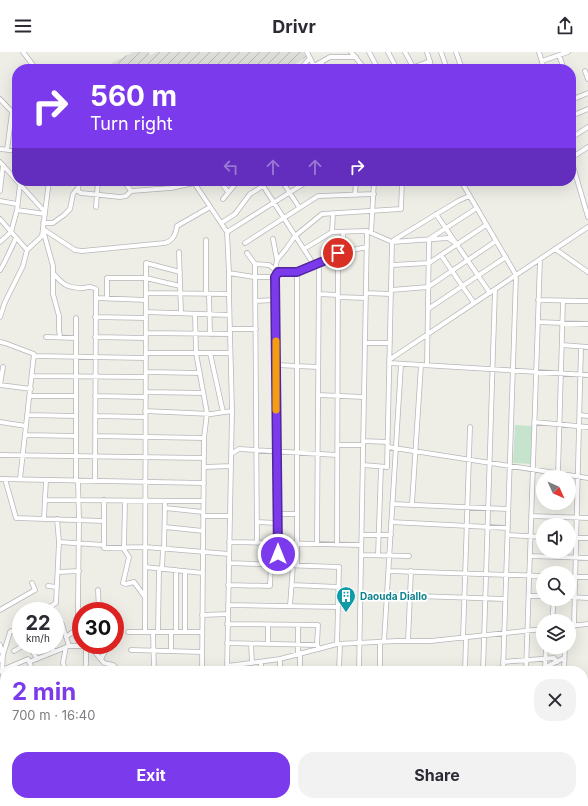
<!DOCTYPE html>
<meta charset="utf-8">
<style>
:root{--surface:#fff;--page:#f2f2f3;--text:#2b2b33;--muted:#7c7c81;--accent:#7c3aed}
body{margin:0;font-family:Inter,sans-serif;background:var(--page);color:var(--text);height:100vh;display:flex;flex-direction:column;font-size:15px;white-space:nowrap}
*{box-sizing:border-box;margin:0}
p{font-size:13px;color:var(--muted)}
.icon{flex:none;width:22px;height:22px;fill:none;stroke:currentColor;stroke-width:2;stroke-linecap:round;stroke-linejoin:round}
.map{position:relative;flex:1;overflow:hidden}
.drawer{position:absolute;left:0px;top:614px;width:588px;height:140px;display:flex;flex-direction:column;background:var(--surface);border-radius:16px 16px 0 0;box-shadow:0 4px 16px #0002}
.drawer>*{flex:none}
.banner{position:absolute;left:12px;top:12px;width:564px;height:122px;border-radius:16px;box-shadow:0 4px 16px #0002;background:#7c3aed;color:#fff;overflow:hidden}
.needle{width:26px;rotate:135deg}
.tools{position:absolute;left:536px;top:418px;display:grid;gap:8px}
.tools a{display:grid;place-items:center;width:40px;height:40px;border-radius:50%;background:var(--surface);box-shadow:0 4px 16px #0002;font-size:20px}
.speed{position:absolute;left:12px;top:550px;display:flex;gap:8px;font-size:20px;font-weight:700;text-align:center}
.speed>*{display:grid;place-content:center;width:52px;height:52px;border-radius:50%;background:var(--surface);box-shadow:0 4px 16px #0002;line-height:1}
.speed small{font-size:10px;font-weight:400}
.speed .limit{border:6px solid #d22;background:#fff;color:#111}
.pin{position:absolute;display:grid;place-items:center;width:34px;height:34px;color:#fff;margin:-17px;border:2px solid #fff;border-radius:50%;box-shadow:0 1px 4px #0007}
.me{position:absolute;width:44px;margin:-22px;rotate:0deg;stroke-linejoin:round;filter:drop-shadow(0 0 3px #0008)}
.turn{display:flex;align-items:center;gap:14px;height:84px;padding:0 12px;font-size:18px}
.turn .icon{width:52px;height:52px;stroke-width:2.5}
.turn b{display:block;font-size:28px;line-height:34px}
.lanes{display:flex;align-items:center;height:38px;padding:0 12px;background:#0003;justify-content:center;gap:20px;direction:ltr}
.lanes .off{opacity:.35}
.round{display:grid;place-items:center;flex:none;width:42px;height:42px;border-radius:16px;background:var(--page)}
.overview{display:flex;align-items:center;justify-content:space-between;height:68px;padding:0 12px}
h1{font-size:24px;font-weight:700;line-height:30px;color:var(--accent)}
.primary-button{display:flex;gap:8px;margin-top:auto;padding:8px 12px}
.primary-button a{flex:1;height:46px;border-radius:16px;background:var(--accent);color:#fff;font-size:16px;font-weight:700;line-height:46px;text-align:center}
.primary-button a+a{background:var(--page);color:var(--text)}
header{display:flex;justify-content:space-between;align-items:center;height:52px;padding:0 12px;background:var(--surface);font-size:18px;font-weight:700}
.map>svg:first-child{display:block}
</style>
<header><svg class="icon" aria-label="menu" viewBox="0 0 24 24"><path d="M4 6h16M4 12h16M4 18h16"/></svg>Drivr<svg class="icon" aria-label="share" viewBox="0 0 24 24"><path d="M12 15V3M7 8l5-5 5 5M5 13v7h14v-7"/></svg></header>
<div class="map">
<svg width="588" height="754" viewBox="0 0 588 754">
<defs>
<pattern id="industrial-furrows" width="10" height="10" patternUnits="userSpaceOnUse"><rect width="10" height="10" fill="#ddddd9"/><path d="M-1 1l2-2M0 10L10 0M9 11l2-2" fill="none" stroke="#b6b6b4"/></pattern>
</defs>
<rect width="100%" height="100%" fill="#eeeee7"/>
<path fill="url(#industrial-furrows)" d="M133,0H149L150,3L156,0H303L306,5L288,17H101Z"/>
<path fill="#c6e3cd" d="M515,373L533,374L531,412L513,411Z
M0,622L5,632V645L0,648Z"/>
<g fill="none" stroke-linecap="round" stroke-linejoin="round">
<defs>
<path id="minor" d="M23,0L36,17
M307,0L314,14L330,5H356
M351,0L365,17
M369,0L378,17
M388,0L397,17
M405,0L413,15
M427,0L432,17
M441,0L447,17
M456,0L462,17
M539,0L544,17
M559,3L564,17
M542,9L568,0
M321,10L325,17
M300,17L310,6
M409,17L430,9
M449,17L461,13
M585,19L588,27
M571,36L575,46
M0,47L17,65
M571,48L588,41
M571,64L588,57
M571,86L588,75
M0,97L17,99
M7,98L12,60
M571,106L588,95
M571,107L588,165
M0,110L45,160
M79,129L78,139L81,141L120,145L126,144L131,139L171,136L194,131
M124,129L131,139
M193,129L227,180L229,221V242L232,359L227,619
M220,129L228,140
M260,129L314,213
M282,129L299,155
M461,129L516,223L503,619
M196,133L201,129
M0,139L3,113
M355,143L356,129
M223,147L237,130L236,129
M0,149L17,152
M96,155L98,129
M17,158L45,162
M436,162L490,241
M0,167L27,198
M43,171H53L64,163L70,157L73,142L78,136
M221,171L235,162L250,142L263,134
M43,177L75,198L82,199L165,191C173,189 176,182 177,174L210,155
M43,178L53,214V242L59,264V278L60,285
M227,180L308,129
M332,180L333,162
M343,181L345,200
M371,181L374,129
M273,187L277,208
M394,188L458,149L469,144
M0,190L11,180L17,158L20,132L22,129
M245,191L318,144L374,142
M304,197L332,180L367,179L392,190L448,186L457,192
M555,197L588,220
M179,200L181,261
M247,201L255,212L257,491
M441,203L474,251
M255,212L269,213L278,220L297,219L326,208L338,201L367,195
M392,213L429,211L486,173
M0,218C3,215 13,192 16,186
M275,218L277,208L286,197L295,184L322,162L401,157L402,129
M297,219V513
M229,221L254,225H275
M54,222C63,233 68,236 83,236C88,235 91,234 96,237L95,429
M391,238L428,235L496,189
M146,241L229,242
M366,241L391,242
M206,242V188
M209,242L210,282
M319,242L338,243
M338,245L366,246
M96,246L146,248
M107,246V226H146L180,234
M538,248L588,249
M255,249L275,248
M428,257L506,205
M146,260L229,263
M195,262L196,301L207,361L204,386L202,619
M0,265L5,250L23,214L27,198L42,184L49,129
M95,265L146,266
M538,270L588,272
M230,277H256
M146,281L230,282
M46,285L76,286
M95,285L146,286
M0,290L5,291L34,302L20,427
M365,291H390
M562,293L588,295
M146,301H230
M210,301L223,360
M34,304L146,306
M389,308L588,175
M389,311L588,323
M276,313L318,315
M427,313L429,187L477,156
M146,320L200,321
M32,324L146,325
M0,333L31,337
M0,333L3,315
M146,340L203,341
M318,343L364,345
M29,344H76
M95,344L146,345
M145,359L211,362L232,359
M27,363L76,364
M580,363L588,364
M95,364L145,365
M0,370L26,374
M534,370L588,375
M25,383L76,384
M95,384L204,386
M363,389L388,390
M337,393H363
M388,395L588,426
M231,402L239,397L337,403
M0,403L204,406
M363,413L387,415L392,190
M204,415L231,414
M558,421L563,249
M0,427L204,431
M5,427L16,466L104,469
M76,428V266
M78,429L79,468L78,553V563L81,575
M45,448L203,449
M104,448V496L145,495L229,502
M392,452L508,457
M412,452L421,313
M165,456L203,460
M277,462H297
M203,464H230
M531,464L588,466
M44,467L46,428
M257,470L277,471
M391,470L508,476
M165,475L203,479
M362,483H391
M508,483L543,485
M569,486H588
M59,490L104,493
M229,490L361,493
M317,492L319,211
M337,492L338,201
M123,496L129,505L123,531L126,532L134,530L145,545
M124,496L125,449
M164,497L165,449
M361,503L409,504
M378,503L381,415
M530,504L588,506
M229,511L339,515L337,592
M278,513L275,225L278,220
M145,515L203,521
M162,517L163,496
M176,518V580
M389,519L543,524
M58,520L79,519
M569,525H588
M228,533L270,534L271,512
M292,533L339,535
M48,534L57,535
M98,538L99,559
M387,543L505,547
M529,544H543
M569,545L588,546
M228,553L338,555
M290,554L293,513
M0,558L35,538L32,531
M43,559L56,551L59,490L57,467
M202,563L228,562
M552,569L554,547
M55,571L62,572L69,594
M227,572L318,573L317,593L319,597
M298,573V602
M574,573L581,295
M569,574L588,572
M128,580H202
M145,580L146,211L180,220
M153,580L154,619
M158,580L159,517
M185,580V519
M66,585L81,574
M463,586L470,375
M408,589L411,519
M384,590L401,312
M227,591L317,593
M251,592L252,611
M268,592V573
M0,593L3,603L2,620L5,626
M29,593L37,607
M50,593L54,599
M89,593L104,611L113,613L120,619
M131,598L202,600
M14,599L24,593
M171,599V580
M101,607L108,593
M0,608L3,603L10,580L21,574
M29,610L69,594H90
M503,610L554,606L557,610
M227,614L280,607L337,592L397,589H431L543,577
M545,616L546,595
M2,618L28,607L33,619
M300,618L343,619
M65,619L63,610L66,595
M84,619L86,612V594
M261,619V610
M280,619V607
M300,619V601
M339,619L340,592
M359,619L367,179
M380,619V591
M465,619L466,585
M478,619L503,616
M483,619L495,237
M526,619L540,207
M538,619L564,606
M564,619L565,595
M583,644L588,641
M4,648L5,651
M583,666L588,664
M583,677L588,688
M0,722H5
M29,749V754
M47,749L49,754
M67,749L69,754
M129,749L131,754
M181,749L182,754
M187,749H224
M438,749L439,754
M567,749L572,754
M105,754L108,749
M139,754L148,749
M240,754V749
M278,754V749
M297,754V749
M316,754V749
M357,754V749
M404,754L412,749
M426,754L434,749
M536,754L538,749
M584,754L587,743L584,731L588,725"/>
</defs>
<use href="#minor" stroke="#b7b7bb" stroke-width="5.5"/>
<use href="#minor" stroke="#fff" stroke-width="4"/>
</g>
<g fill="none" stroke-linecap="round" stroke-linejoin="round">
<defs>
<path id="route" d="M278,502L275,225L278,220H297L326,208L338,201"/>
</defs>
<use href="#route" stroke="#51269a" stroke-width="10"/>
<use href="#route" stroke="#7c3aed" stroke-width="7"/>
<path stroke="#f59e0b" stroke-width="7" d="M276,289V358"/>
</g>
<defs>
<symbol id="building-pin" viewBox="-11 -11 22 30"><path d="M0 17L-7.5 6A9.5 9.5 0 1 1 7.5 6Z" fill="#0f9aa8" stroke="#fff"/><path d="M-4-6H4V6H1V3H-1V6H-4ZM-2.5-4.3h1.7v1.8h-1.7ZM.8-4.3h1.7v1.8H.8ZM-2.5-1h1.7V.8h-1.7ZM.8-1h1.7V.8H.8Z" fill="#fff"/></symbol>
</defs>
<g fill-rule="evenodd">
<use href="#building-pin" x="335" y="533" width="22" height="30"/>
</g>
<g text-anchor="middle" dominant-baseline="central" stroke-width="3.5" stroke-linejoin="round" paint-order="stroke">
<g font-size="10" font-weight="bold" fill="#0d838f" stroke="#fff" text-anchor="start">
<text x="360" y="544">Daouda Diallo</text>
</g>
</g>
</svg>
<div class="tools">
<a><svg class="needle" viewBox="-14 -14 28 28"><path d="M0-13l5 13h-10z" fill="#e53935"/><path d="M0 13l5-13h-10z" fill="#7c7c81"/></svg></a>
<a><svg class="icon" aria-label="sound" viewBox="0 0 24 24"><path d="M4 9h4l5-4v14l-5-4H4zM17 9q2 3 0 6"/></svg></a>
<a><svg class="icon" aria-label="search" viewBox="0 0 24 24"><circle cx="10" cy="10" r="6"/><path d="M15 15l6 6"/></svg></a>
<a><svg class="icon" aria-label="layers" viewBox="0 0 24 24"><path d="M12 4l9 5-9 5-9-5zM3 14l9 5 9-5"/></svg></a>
</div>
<div class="speed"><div>22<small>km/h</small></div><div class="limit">30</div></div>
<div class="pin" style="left:338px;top:201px;background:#d93025"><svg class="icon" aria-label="arrive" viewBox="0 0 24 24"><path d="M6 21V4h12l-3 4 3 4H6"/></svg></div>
<svg class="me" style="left:278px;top:502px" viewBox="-20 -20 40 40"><circle r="17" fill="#7c3aed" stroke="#fff" stroke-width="3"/><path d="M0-11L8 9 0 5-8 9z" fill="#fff"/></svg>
<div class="banner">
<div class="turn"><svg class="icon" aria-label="right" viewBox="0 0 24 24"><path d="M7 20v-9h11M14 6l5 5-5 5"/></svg><div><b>560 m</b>Turn right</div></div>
<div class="lanes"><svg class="icon off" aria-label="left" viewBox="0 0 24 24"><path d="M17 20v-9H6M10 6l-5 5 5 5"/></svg><svg class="icon off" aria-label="ahead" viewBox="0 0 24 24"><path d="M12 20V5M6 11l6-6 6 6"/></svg><svg class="icon off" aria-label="ahead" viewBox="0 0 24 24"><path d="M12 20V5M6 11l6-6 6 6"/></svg><svg class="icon" aria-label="right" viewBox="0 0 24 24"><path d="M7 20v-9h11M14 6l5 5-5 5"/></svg></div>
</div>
<section class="drawer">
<div class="overview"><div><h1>2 min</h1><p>700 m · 16:40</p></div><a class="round"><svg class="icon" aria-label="close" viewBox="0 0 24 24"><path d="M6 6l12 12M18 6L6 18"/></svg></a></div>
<div class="primary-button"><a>Exit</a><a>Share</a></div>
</section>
</div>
